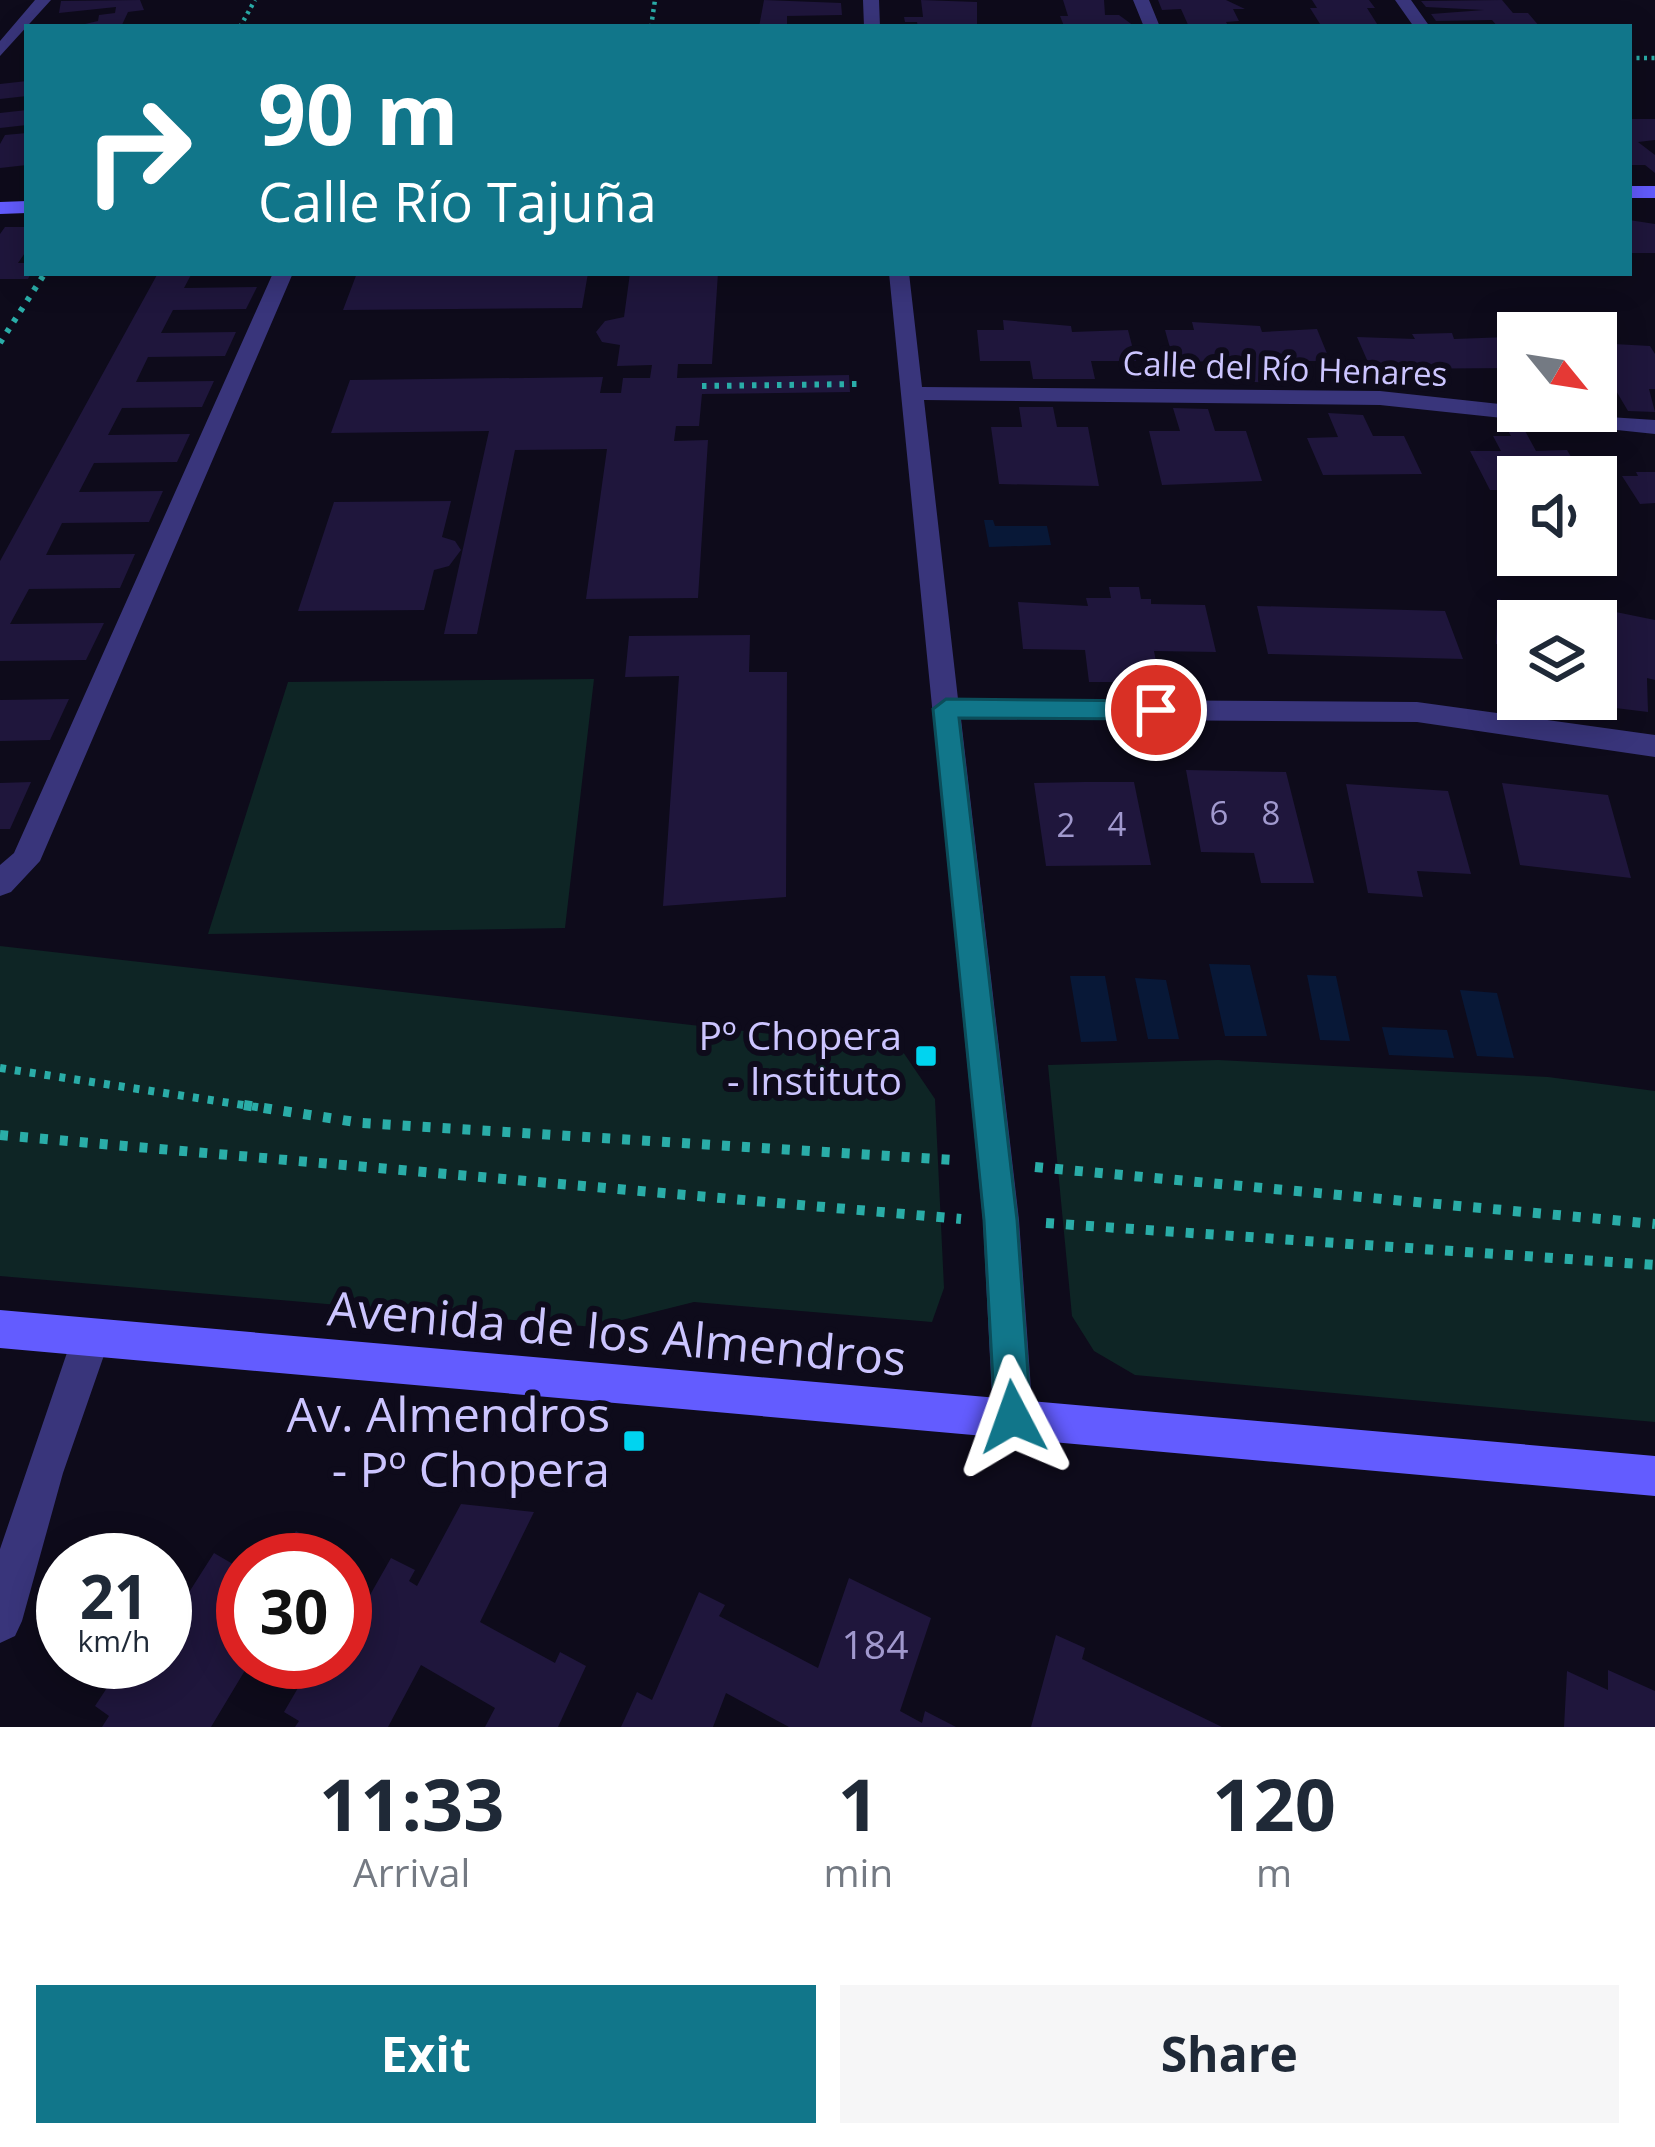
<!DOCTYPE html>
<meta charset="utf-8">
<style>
:root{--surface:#fff;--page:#f6f6f7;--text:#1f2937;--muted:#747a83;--accent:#11768a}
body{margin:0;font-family:"Open Sans",sans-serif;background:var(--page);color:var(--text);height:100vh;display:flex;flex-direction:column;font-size:45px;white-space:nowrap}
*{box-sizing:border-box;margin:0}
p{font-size:39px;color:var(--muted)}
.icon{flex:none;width:66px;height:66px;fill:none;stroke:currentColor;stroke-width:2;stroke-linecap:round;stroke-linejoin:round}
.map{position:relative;height:1727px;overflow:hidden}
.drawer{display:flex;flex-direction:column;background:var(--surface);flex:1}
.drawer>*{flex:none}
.top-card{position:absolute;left:24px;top:24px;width:1608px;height:252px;border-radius:0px;box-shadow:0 6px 30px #0003;background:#11768a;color:#fff;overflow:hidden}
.needle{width:78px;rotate:120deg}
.tools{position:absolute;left:1497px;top:312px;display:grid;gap:24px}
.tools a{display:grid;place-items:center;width:120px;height:120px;border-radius:0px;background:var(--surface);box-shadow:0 6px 30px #0003;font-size:60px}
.speed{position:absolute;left:36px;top:1533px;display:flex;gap:24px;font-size:60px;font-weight:700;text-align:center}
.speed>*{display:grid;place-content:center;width:156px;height:156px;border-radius:50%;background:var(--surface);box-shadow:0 6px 30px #0003;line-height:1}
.speed small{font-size:30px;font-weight:400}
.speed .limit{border:18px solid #d22;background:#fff;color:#111}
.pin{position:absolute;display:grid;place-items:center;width:102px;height:102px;color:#fff;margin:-51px;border:6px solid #fff;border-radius:50%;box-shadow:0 3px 12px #0007}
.me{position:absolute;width:132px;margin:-66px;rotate:356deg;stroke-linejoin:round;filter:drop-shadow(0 0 9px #0008)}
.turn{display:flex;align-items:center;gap:42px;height:252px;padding:0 36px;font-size:54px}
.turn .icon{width:156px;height:156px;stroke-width:2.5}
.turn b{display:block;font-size:84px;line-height:102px}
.eta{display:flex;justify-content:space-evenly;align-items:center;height:204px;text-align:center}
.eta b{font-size:72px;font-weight:700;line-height:84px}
.action{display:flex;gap:24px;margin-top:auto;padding:24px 36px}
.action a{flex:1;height:138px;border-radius:0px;background:var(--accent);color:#fff;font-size:48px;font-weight:700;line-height:138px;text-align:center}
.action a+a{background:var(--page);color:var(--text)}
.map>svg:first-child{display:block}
</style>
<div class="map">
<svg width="1655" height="1727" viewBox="0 0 1655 1727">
<rect width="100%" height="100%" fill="#0e0b1b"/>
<path fill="#0e2525" d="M594,679L565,928L208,934L288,682Z
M0,946L901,1049L935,1099L944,1288L932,1322L694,1302L594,1327L0,1276Z
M1218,1060L1548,1077L1655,1091V1422L1135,1375L1094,1351L1072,1316L1048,1065Z"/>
<path fill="#081837" d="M984,520H993L995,526H1047L1051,545L989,547Z
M1209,964L1250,965L1267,1036H1225Z
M1307,975L1336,976L1350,1041L1320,1040Z
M1070,976H1105L1117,1041L1081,1042Z
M1135,978L1166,980L1179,1039H1148Z
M1460,990L1497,993L1514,1058L1477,1056Z
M1382,1027L1447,1030L1454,1058L1389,1055Z"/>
<path fill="#1f163c" d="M140,0L144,10L128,12L121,27H72L98,21L99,15L115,13L116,7L59,13L61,1Z
M764,0L841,3L842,15L787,16V27H759Z
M921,0L977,2V27H918L917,22H905L904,17H923Z
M1063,0H1104L1105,15H1119L1134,26H1064L1060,16H1068Z
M1158,0H1226L1245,9H1233L1239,21L1226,22L1229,27H1189L1181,9L1162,10Z
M1312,0H1369L1375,8H1367L1379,27L1320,24L1310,8H1317Z
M1502,0L1513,13H1528L1540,27H1498L1492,20L1436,21L1431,14L1484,10L1426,7L1421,1Z
M27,81V96L0,99V84Z
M27,110V125L0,128V113Z
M1629,119H1655V140L1638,142L1655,155V173L1645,165H1629Z
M27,133V165L0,168V144L5,135Z
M1629,220L1655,224V253H1629Z
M5,227H27V250L18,263H27V273H31L28,279H0V234Z
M158,273H192L184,288L257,287L246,309L173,310L161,333L236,332L225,356L148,357L136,382L214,381L202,407L122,408L108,435L190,434L177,462L94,463L79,492L163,491L149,522L62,523L46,555L135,554L120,588L29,589L10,624L104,623L86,660L0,661V561Z
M357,273H588L582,308L343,310Z
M630,273H718L712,364H678L677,378L849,375L850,392L702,394L699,426H676L674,441L708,440L698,598L586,599L607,449L515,450L477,634H444L489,431L331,433L350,380L603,377L600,393H621L623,378H650L652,365L617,366L620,345L602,342L596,332L605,321L624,317Z
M1003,320L1071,326L1072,332L1128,330L1136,361H1091L1095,379H1033L1030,361H980L977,330H1004Z
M1192,322L1260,326L1262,332L1317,329L1330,361H1273L1281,383L1231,381L1225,361L1174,362L1165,330H1194Z
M1452,333L1454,339L1509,337L1518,352V368L1371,369L1357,337L1415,339L1412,334Z
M1596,343L1650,346L1655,354V389H1649L1655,412L1628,411L1615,389H1596Z
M1019,407H1053L1057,427H1088L1099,486L999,484L991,427H1022Z
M1173,408L1208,409L1215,431H1246L1262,481L1162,485L1149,431H1180Z
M1328,413L1363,415L1373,436H1404L1422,474L1323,475L1307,438L1338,437Z
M1507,429H1524L1536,451L1567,450L1583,477H1518V507L1509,490H1490L1470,451H1501L1493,436H1511Z
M1636,472H1655V503L1640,504L1622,476H1638Z
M451,501L442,537L455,541L461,550L449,566L434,570L424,610L298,611L334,502Z
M1109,587H1139L1141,599H1151V604L1205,605L1216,652L1154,651L1160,682H1089L1085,650L1023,649L1018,602L1088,606L1086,598H1111Z
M1498,599L1571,619V611L1597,616L1596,608L1655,620V680L1647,678L1648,712L1599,706L1596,621H1518V649L1496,644Z
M1257,606L1445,611L1463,659L1268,654Z
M750,635L749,672H787L786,897L663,906L679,676L625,677L629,636Z
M69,699L50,740L0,741V700Z
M1186,770L1286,772L1314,883H1261L1254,853L1201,852Z
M31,782L10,829H0V783Z
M1084,782H1134L1151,865L1046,866L1034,783Z
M1502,783L1608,795L1631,878L1520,865Z
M1346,784L1448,791L1471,874L1417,871L1423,897L1368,893Z
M461,1504L534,1512L480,1622L555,1663L560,1652L586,1666L558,1727H485L495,1708L421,1665L388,1727H295L299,1721L284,1712L313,1662H345V1639L391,1558L415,1570L409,1581L417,1586Z
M296,1531L347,1560H277Z
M214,1553L238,1567L230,1577L243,1584V1662H250L211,1727H102L109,1716L95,1706L124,1662H165V1630Z
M849,1578L931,1618L900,1711L922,1723L925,1711L956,1727H789L726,1693L713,1727H621L637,1692L652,1700L699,1592L725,1605L719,1616L818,1668Z
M1056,1635L1085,1648L1082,1659L1222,1727H1031Z
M1608,1670L1655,1691V1727H1564L1567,1671L1608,1690Z"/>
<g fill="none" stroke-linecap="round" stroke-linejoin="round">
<path stroke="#2aada8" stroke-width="4.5" stroke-dasharray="3 4.5" stroke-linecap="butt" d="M240,27L255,0
M651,27L655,0
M1629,58H1655"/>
<path stroke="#2aada8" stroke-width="6" stroke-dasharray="4.5 8" stroke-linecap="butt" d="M0,343L45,273
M702,386L861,384"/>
<path stroke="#2aada8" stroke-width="8" stroke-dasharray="6 9" stroke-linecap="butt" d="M0,1068L263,1108"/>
<path stroke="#2aada8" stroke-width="10" stroke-dasharray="8 12" stroke-linecap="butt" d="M244,1105L362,1123L954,1160
M0,1135L961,1219
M1035,1167L1655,1224
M1046,1223L1655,1265"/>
<path fill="#39357b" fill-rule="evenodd" d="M35,0H51L0,56V41Z
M863,0H879L880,27H864Z
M1133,0H1149L1160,27H1144Z
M1395,0H1411L1430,27H1414Z
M273,273H293L40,861L11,892L0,896V865L14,853Z
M889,273H909L922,387L1380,391L1518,406V411L1655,420V434L1380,405L924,400L958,699L1417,702L1655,735V757L1417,722L961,719L1019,1220L1033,1417L1027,1431L1013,1437L999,1431L993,1417L983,1220Z
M91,1319L105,1324L110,1338L63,1473L22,1621L15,1636L0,1643V1549L72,1338L77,1324Z"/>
<path fill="#635cff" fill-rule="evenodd" d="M1629,186H1655V198H1629Z
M27,201V213L0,214V202Z
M0,1310L1655,1456V1496L0,1348Z"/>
</g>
<path fill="#11768a" stroke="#0b4d5a" stroke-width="3" d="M946,699L1156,701L1168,710L1156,719L959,718L1017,1220L1031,1417L1026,1429L1013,1435L1000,1429L995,1417L984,1220L933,709Z"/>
<g fill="#00d4f0" stroke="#0e0b1b" stroke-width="4.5">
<rect x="914" y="1044" width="24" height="24" rx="6"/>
<rect x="622" y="1429" width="24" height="24" rx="6"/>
</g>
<g text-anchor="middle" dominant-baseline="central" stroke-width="12" stroke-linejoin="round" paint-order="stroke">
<g font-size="33" fill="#ccc5ff" stroke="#0e0b1b">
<text transform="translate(1285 368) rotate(2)">Calle del Río Henares</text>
</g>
<g font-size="33" fill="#a199ce">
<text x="1219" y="812">6</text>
<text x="1271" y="812">8</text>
<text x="1117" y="823">4</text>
<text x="1066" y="824">2</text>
</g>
<g font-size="39" fill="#ccc5ff" stroke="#0e0b1b" text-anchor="end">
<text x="902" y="1034">Pº Chopera<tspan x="902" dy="45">- Instituto</tspan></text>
</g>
<g font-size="39" fill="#a199ce">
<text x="875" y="1643">184</text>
</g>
<g font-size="48" fill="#ccc5ff" stroke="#0e0b1b">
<text transform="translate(617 1332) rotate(5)">Avenida de los Almendros</text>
</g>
<g font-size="48" fill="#ccc5ff" stroke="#0e0b1b" text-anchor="end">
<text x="610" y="1413">Av. Almendros<tspan x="610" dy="55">- Pº Chopera</tspan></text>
</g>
</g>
</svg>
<div class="tools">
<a><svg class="needle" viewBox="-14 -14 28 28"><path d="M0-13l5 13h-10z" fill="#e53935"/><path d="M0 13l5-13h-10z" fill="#747a83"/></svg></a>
<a><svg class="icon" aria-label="sound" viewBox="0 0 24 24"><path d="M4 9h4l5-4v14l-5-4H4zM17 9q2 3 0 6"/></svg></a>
<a><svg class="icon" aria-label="layers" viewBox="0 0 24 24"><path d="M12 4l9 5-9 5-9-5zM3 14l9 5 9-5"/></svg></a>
</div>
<div class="speed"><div>21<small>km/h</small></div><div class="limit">30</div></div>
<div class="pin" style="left:1156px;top:710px;background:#d93025"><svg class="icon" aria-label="arrive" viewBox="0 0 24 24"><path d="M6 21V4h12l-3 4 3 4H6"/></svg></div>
<svg class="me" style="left:1013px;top:1417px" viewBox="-20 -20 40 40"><path d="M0-17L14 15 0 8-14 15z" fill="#11768a" stroke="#fff" stroke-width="4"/></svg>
<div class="top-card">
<div class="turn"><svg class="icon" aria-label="right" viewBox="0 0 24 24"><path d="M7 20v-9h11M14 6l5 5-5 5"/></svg><div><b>90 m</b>Calle Río Tajuña</div></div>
</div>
</div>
<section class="drawer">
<div class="eta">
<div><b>11:33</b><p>Arrival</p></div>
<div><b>1</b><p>min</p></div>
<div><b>120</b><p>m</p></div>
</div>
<div class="action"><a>Exit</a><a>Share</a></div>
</section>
